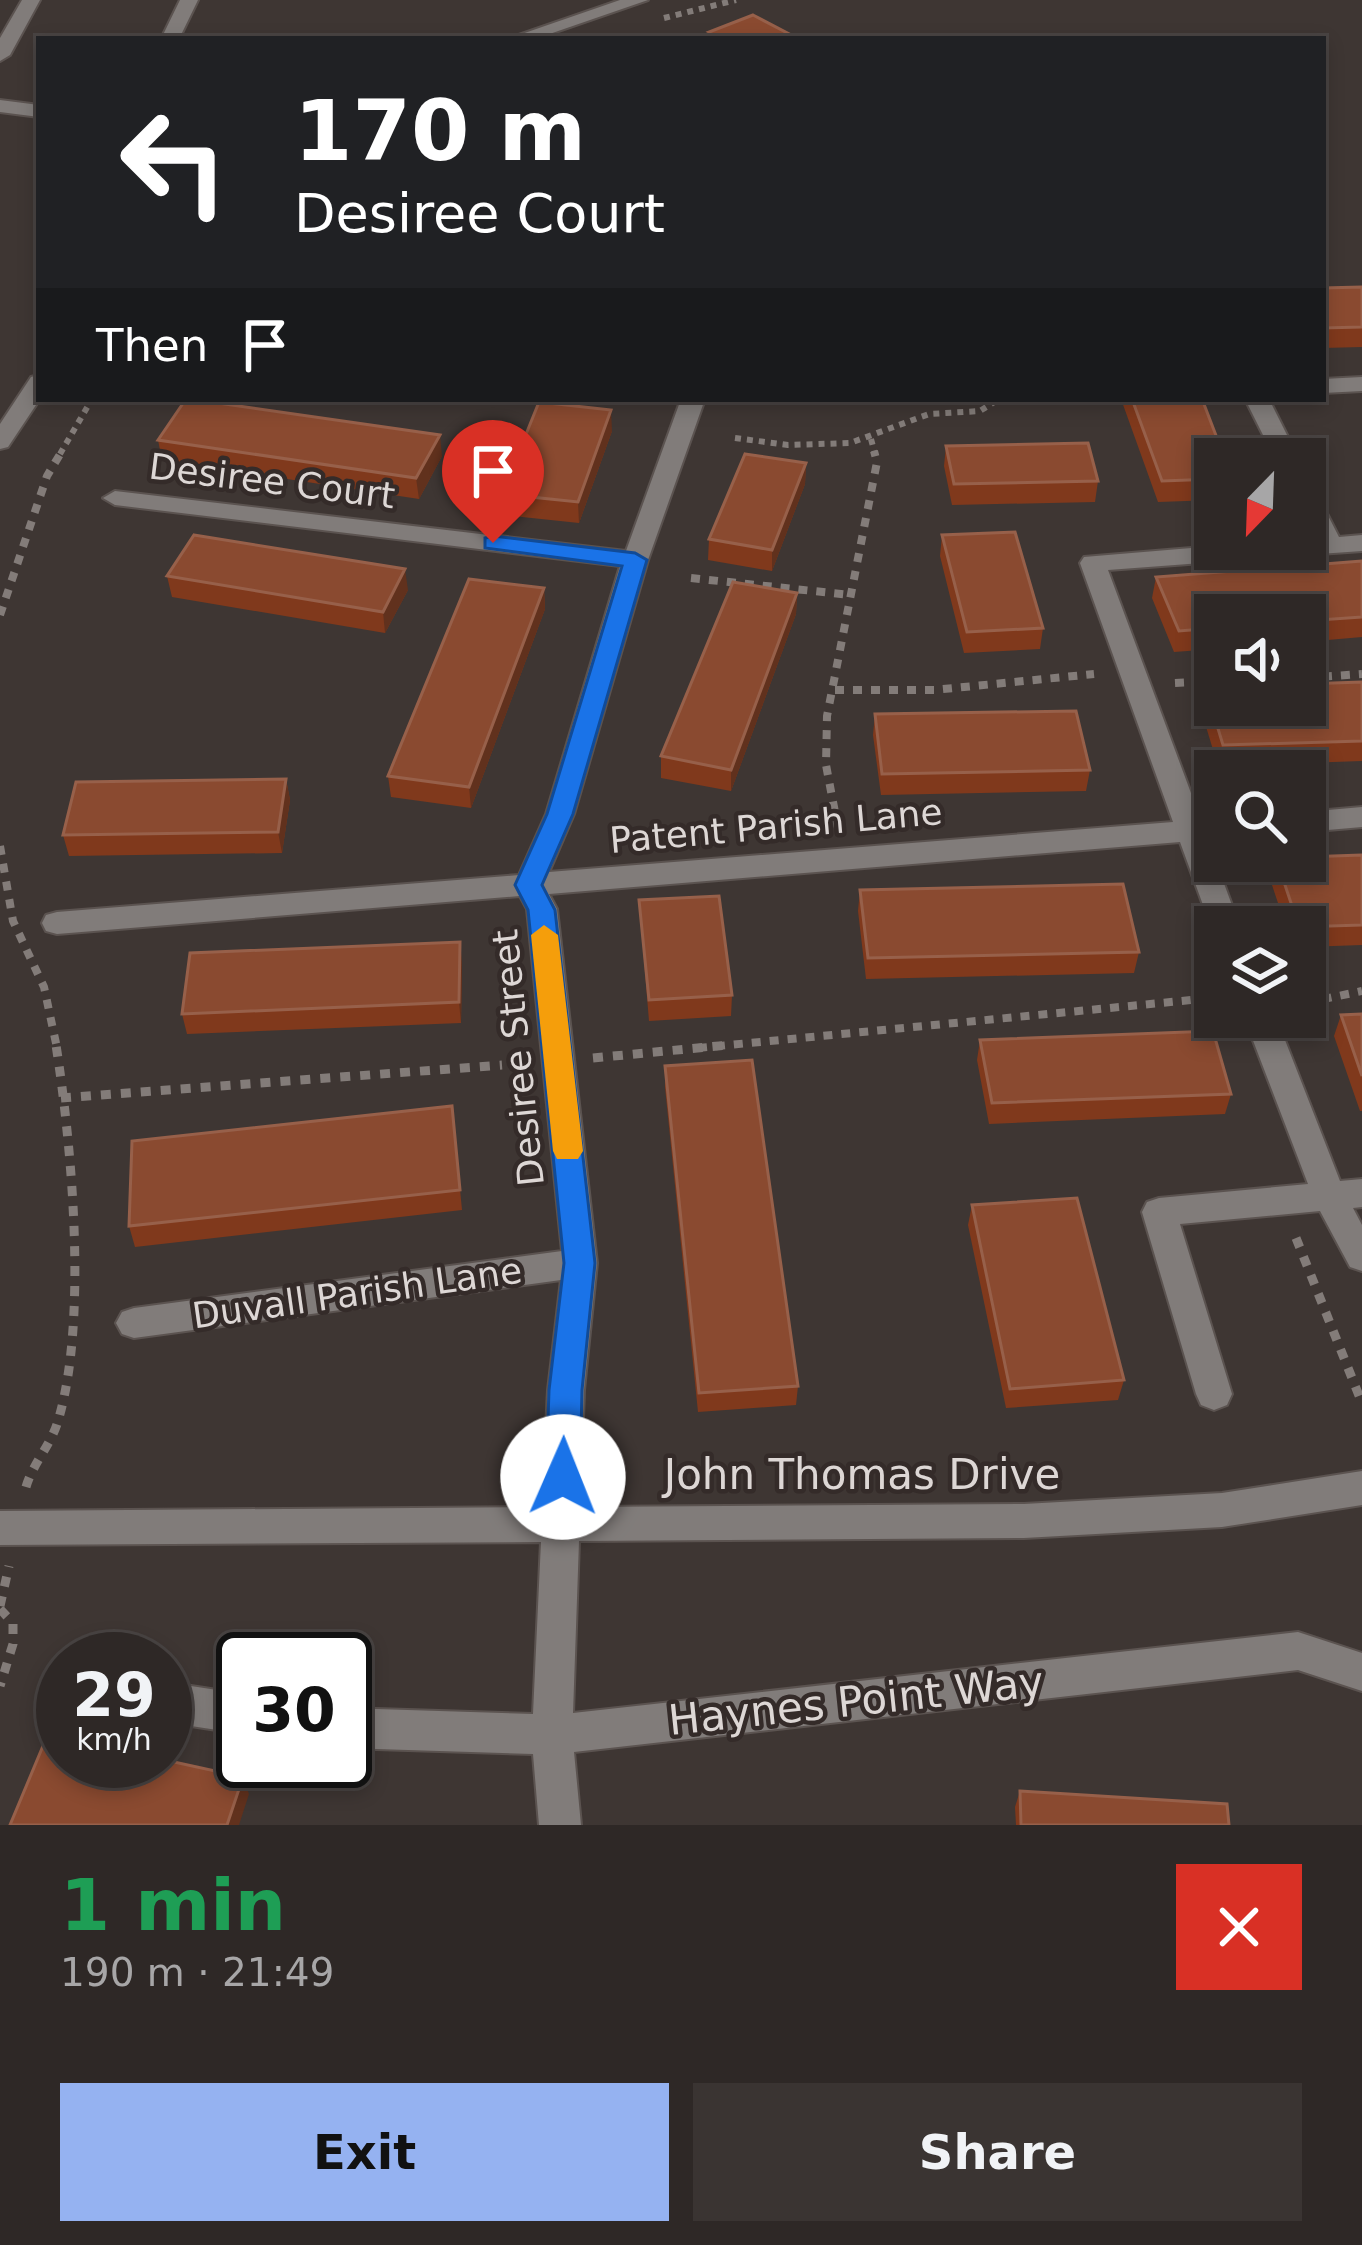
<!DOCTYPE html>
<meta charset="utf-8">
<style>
:root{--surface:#2e2826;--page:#3a3432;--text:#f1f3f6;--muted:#a7a6a7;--line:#494443;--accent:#95b2f1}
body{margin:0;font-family:"DejaVu Sans",sans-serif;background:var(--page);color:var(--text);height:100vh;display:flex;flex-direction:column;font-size:45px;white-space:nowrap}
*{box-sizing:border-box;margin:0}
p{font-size:39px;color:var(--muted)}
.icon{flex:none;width:66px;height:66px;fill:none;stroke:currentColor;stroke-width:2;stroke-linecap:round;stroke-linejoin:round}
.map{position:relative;height:1825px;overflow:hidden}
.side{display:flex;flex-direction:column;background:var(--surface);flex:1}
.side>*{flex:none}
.top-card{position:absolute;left:36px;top:36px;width:1290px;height:366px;border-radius:0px;box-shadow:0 6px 18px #0003,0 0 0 3px var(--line);background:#202124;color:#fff;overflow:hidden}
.needle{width:78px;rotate:203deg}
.tools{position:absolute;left:1194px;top:438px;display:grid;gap:24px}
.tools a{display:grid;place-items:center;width:132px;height:132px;border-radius:0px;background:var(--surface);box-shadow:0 6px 18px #0003,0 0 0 3px var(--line);font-size:60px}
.speed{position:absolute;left:36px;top:1632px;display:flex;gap:24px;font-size:60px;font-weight:700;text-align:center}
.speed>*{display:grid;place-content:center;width:156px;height:156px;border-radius:50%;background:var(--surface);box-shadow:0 6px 18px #0003,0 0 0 3px var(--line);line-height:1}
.speed small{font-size:30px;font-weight:400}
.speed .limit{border:6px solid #111;border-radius:18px;background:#fff;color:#111}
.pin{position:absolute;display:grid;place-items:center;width:102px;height:102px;color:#fff;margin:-123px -51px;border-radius:50% 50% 50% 0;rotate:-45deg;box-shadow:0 0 12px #0007}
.pin .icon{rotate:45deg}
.me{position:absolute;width:132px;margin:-66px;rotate:1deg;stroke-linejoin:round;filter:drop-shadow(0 0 9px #0008)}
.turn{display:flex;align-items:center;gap:42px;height:252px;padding:0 60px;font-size:54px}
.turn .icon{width:156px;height:156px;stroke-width:2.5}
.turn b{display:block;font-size:84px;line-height:102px}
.then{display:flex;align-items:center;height:114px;padding:0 60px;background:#0003;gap:24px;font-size:45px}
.round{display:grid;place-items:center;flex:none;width:126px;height:126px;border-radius:0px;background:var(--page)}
.headline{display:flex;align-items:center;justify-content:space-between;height:204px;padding:0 60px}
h1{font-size:72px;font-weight:600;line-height:90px;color:#1e9e55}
.action{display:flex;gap:24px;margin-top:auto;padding:24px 60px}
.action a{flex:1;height:138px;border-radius:0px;background:var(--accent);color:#111;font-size:48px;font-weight:600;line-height:138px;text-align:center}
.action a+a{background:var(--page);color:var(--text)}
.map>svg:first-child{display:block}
</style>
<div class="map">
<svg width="1362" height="1825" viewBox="0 0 1362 1825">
<rect width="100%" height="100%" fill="#3e3633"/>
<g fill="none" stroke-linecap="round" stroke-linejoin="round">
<defs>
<path id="minor" d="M22,0H40L10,55L0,61V38Z
M180,0H198L179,39H161Z
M620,0H648L535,39H507Z
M0,100L39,105V117L0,112Z
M39,375L40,399L8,447L0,449V424L31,377Z
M1362,377V391L1323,393V379Z
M681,399H705L648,560L574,814L549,872L1173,822L1080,563L1084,557L1215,546L1305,549V539L1315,538L1305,519V487L1317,494L1339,537L1362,535V551L1305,555L1294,549L1281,557L1108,570L1201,820L1215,819V839L1208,840L1240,927H1215L1214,935L1180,842L549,894L557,909L597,1263L584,1390L580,1507L1024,1504L1222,1493L1362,1471V1505L1222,1527L1024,1538L579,1541L573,1713L1298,1632L1362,1653V1691L1298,1670L574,1752L581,1825H539L533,1754L345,1748V1708L533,1714L541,1542L0,1545V1511L542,1507L548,1390L561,1280L134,1338L122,1334L116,1323L122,1312L134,1308L562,1251L527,909L520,896L57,934L46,931L42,923L46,915L57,912L519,875L546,814L620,566L115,505L103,498L115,491L626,551Z
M1245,399H1269L1299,459H1275Z
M1362,807V827L1305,832V812Z
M1244,1017H1276L1340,1181L1362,1179V1207L1353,1208L1362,1225V1271L1350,1267L1320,1211L1180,1224L1232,1394L1227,1405L1214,1410L1201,1405L1196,1394L1142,1212L1147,1202L1159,1198L1308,1184Z
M165,1682L243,1694V1734L165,1722Z"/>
</defs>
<use href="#minor" stroke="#5b5350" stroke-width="4"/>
<path stroke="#837c79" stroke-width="6" stroke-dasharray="6 6" stroke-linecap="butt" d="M664,18L736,0
M735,438L788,445L850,443L929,414L980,411L999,399
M871,439L875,454
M60,454L92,399"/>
<path stroke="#837c79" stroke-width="8" stroke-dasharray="9 9" stroke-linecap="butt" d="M691,578L851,595
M0,615L47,476L62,451
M1305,678L1362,674
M1175,683L1215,681
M835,690H934L1094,674
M838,828L826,765L827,716L877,462L874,451
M0,846L13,921L44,987L57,1048
M1305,1003L1362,991
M698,1048L1212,998"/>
<path stroke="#837c79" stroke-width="9" stroke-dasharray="10 10" stroke-linecap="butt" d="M593,1058L729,1045
M61,1098L502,1065
M1296,1238L1362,1403
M26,1487C33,1463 51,1445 58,1421C88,1321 72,1148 56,1045
M0,1606L9,1566
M0,1609L13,1623V1644L0,1686"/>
<use href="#minor" fill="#817c7a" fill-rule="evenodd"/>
</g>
<path fill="#80391c" d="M1362,287V347L1323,348V288Z
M587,399H623L621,404Z
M1121,399H1202L1215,459V500L1158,502Z
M612,431L579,523L503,515L502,494Z
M158,440L442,456L419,499L162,460Z
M946,446L1098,481L1095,502L952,505L944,466Z
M806,463L805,484L772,571L708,560L709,539Z
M942,535L1043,628L1040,649L964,653L940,556Z
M1362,561V637L1305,642V615H1215V649L1174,652L1152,598L1156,577Z
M167,576L408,590L385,633L172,597Z
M544,588L545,609L471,808L391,797L388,776Z
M797,593L796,614L731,791L661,778V756Z
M1362,682V761L1218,766L1200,707L1205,686Z
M875,714L1090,770L1086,791L881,795L873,735Z
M286,779L290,800L282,853L69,856L63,835Z
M1362,855V945L1305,947V927H1286L1270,879L1276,861H1305Z
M860,890L1139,952L1134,973L866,979L858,911Z
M639,900L732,995L731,1016L649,1021Z
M462,963L461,1023L187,1034L182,1014Z
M1362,1014V1111H1360L1334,1036L1341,1015Z
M980,1040L1231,1094L1225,1114L989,1124L977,1060Z
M665,1066L798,1386L796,1405L698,1412L665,1087Z
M452,1106L462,1210L135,1247L129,1226Z
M972,1205L1124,1380L1118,1400L1006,1408L968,1225Z
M1020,1791L1229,1825H1016L1015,1807Z"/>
<path fill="#61311d" d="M611,410L612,431L579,523L578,502Z
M440,435L442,456L419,499L416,478Z
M806,463L805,484L772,571V550Z
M405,569L408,590L385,633L383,612Z
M544,588L545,609L471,808L469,787Z
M797,593L796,614L731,791V770Z
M286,779L290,800L282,853L278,832Z
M460,942L462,963L461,1023L459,1002Z
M243,1777L249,1794L239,1825H227Z"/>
<path fill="#8a4a30" stroke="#97604a" stroke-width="3" d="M753,15L799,39H721L709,32Z
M1362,287V327L1323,328V288Z
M186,399H190L440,435L416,478L158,440Z
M1132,399H1202L1225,459H1215V479L1162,481Z
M539,402L611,410L578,502L502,494Z
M1088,443L1098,481L954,484L946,446Z
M745,454L806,463L772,550L709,539Z
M1015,532L1043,628L967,632L942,535Z
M194,535L405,569L383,612L167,576Z
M1362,561V617L1305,621V615H1215V628L1179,631L1156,577Z
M469,579L544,588L469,787L388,776Z
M733,582L797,593L731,770L661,756Z
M1362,682V741L1223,745L1205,686H1215V705H1305V684Z
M1076,711L1090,770L882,774L875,714Z
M286,779L278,832L63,835L76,782Z
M1362,855V925L1299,927L1277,861H1305V857Z
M1123,884L1139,952L868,958L860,890Z
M719,896L732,995L649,1000L639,900Z
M460,942L459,1002L182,1014L190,953Z
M1362,1014V1076L1341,1015Z
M1213,1031L1231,1094L992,1103L980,1040Z
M752,1060L798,1386L699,1393L665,1066Z
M452,1106L460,1190L129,1226L132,1141Z
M1077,1198L1124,1380L1010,1389L972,1205Z
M48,1734L63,1737V1761L165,1760L243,1777L227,1825H10Z
M1020,1791L1227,1804L1229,1825H1021Z"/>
<path fill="#1a73e8" stroke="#114b97" stroke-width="3" d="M493,536L635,553L647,560L573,814L542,885L555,910L595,1263L582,1390L580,1477L575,1488L563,1493L551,1488L546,1477L549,1390L564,1263L528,910L515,885L547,814L622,566L485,548V538Z"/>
<path fill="#f59e0b" d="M544,925L558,935L583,1151L578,1159H557L553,1151L531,935Z"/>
<g text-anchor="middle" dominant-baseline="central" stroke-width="9" stroke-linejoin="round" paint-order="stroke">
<g font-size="36" fill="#ddd7d5" stroke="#342b29">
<text transform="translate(272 481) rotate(7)">Desiree Court</text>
<text transform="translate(776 826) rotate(-5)">Patent Parish Lane</text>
<text transform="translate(518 1058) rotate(-96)">Desiree Street</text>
<text transform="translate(357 1293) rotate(-8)">Duvall Parish Lane</text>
</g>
<g font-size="42" fill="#ddd7d5" stroke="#342b29">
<text x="862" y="1474">John Thomas Drive</text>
<text transform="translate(856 1701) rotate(-6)">Haynes Point Way</text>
</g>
</g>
</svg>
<div class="tools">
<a><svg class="needle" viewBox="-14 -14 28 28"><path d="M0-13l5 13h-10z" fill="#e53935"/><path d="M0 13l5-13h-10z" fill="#a7a6a7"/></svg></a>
<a><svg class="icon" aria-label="sound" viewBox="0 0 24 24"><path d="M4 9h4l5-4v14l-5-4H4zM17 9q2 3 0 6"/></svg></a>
<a><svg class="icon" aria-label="search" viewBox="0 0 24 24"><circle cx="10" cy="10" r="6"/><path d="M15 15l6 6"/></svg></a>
<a><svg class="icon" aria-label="layers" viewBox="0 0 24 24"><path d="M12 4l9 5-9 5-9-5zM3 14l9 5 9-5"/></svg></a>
</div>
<div class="speed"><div>29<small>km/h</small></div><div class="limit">30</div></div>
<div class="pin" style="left:493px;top:543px;background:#d93025"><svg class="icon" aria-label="arrive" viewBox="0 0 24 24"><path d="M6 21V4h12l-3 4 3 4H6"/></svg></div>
<svg class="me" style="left:563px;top:1477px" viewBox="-20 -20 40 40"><circle r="19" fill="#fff"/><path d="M0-13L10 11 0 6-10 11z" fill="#1a73e8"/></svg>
<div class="top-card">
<div class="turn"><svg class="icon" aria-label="left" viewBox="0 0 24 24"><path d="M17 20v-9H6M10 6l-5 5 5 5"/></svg><div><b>170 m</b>Desiree Court</div></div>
<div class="then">Then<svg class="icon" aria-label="arrive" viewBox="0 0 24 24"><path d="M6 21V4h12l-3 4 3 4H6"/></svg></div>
</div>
</div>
<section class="side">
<div class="headline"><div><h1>1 min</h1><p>190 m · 21:49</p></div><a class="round" style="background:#d93025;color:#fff"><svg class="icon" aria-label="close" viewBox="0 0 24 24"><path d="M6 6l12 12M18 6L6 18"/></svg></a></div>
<div class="action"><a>Exit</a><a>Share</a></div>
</section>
